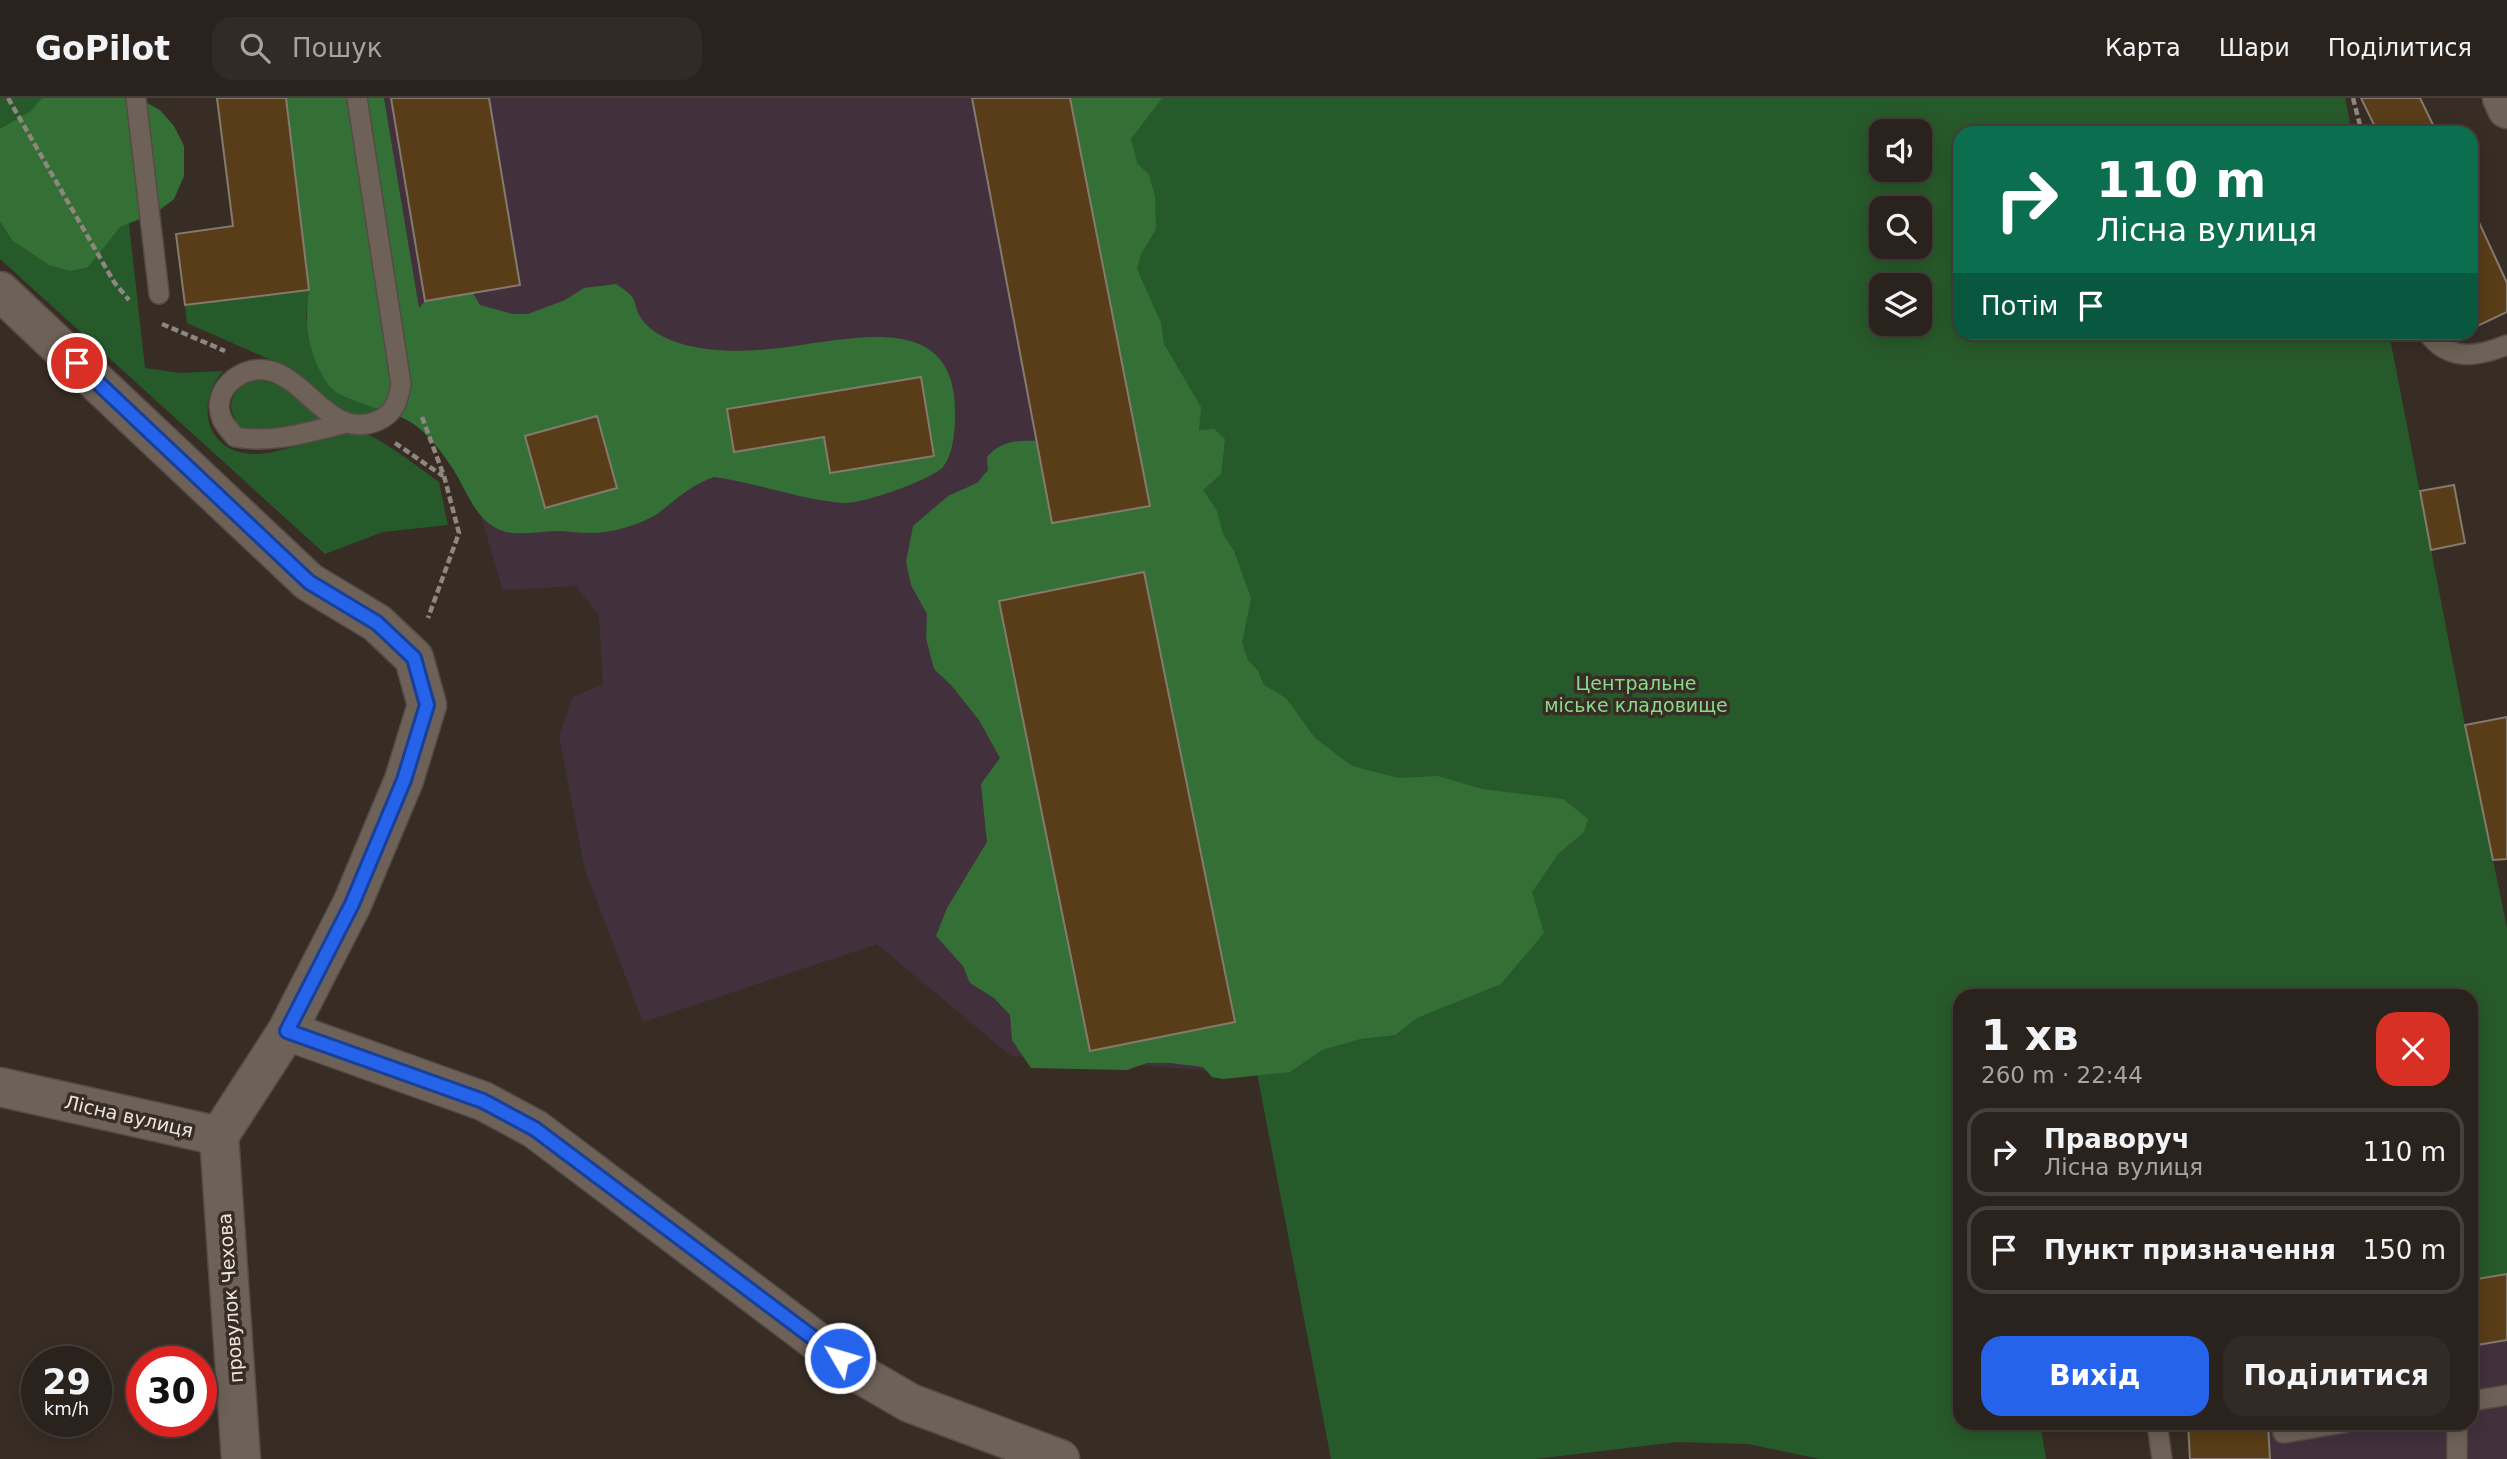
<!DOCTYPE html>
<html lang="uk">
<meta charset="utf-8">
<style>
:root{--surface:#2a221c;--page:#322a25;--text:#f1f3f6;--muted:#a5a4a3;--line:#463f3b;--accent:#2563eb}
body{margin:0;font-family:"DejaVu Sans",sans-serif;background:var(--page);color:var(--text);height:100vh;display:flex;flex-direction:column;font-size:26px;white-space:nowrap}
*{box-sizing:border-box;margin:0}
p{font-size:23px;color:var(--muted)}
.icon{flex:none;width:38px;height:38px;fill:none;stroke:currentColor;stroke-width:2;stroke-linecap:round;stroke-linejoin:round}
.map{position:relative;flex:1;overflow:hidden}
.details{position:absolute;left:1953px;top:891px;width:525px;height:441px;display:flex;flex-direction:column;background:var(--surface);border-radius:21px;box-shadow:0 4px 18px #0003,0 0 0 2px var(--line)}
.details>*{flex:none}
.guide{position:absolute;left:1953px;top:28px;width:525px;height:214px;border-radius:21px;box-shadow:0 4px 18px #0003,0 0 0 2px var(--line);background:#0b6e4f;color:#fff;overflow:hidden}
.buttons{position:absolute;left:1869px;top:21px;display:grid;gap:14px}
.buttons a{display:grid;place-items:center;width:63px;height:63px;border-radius:14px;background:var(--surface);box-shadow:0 4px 18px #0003,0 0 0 2px var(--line);font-size:35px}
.speed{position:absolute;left:21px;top:1248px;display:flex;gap:14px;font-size:35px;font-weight:700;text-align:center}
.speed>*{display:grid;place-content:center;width:91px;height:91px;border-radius:50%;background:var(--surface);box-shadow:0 4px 18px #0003,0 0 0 2px var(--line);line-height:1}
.speed small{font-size:18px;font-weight:400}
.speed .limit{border:10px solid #d22;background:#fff;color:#111}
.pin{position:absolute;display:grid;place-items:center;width:60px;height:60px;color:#fff;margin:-30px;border:4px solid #fff;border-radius:50%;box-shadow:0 2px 7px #0007}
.me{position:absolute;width:77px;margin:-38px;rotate:308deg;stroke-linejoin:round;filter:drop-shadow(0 0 5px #0008)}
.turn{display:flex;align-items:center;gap:24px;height:147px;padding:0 28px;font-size:32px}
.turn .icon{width:91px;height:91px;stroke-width:2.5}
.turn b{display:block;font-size:49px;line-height:60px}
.then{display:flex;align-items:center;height:66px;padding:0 28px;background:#0003;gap:14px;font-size:26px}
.round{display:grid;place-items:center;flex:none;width:74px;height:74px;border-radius:21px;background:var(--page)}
.headline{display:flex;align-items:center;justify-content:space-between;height:119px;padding:0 28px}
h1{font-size:42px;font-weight:700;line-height:52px}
.cta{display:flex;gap:14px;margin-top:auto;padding:14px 28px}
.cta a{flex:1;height:80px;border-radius:21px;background:var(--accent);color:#fff;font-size:28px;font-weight:700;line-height:80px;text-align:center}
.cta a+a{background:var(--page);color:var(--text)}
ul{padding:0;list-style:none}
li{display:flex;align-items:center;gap:21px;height:88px;margin:0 14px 10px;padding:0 14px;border:4px solid var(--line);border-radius:21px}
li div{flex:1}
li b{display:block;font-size:26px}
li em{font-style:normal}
header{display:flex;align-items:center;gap:42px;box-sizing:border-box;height:98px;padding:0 35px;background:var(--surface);border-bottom:2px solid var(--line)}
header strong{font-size:33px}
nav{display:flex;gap:38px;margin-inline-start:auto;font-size:24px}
.search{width:490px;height:63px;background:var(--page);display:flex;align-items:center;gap:18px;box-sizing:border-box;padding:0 24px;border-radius:21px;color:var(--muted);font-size:26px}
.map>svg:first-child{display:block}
</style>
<header>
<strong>GoPilot</strong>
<div class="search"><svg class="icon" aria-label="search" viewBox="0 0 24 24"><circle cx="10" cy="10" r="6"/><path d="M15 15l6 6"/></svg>Пошук</div>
<nav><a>Карта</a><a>Шари</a><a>Поділитися</a></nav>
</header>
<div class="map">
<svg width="2507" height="1361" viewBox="0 0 2507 1361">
<rect width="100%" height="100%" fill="#382d25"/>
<path fill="#42313d" d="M384,0H1070L1258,976L1011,958L877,846L643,924L585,772L559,638L573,599L603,586L599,517L576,488L503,492L416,201Z
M2507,1176V1361H2190L2188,1325H2471V1182Z"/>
<path fill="#275a2a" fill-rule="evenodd" d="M0,0H115L145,270L180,275L223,273C201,297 200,340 236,353C278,367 320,327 362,335C379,338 422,372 439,384L448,427L383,434L325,456L0,161Z
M1070,0H2345L2352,35H1960V234L2389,235L2465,627L2507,830V1176L2471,1182V898H1960V1325H2040L2046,1361H1820L1748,1346L1677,1344L1535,1361H1331ZM1881,33H1920V72H1881ZM1881,110H1920V149H1881ZM1881,187H1920V226H1881Z
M309,192L306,219L331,291L381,312L369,318L344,315L296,273L187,225L185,207Z
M251,281C284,282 296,300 319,321C292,328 268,334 240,329C224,307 231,295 251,281Z"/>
<path fill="#347036" d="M42,0H138L160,12L174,28L184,48V78L174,101L157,114L120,129L88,169L70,173L49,167L12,142L0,123V31L31,13Z
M286,0H384L419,210L425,203L473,195L480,207L513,216H528L565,202L584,190L616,186C621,190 629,194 633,200C635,204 636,210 638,215C646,231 663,240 679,245C716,257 763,253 801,247C868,238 958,218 955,318C955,333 953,357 943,369C931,382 862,406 844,405C800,402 758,385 714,379C690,387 676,402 657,416C640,427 611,435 591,435C579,435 567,433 554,433C539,434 526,436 512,435C478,431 469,396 453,371C444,357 429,337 415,327C398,313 340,303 329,288C308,258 304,227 309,192Z
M1070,0H1162L1131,41L1137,65L1149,77L1155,98L1156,131L1141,156L1137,171L1161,225L1164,246L1201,309L1199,332L1214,331L1225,341L1221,376L1203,392L1217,413L1223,436L1234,453L1251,500L1242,545L1248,562L1258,573L1264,587L1286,600L1315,640L1352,668L1398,680L1438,678L1482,691L1563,701L1588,721L1584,734L1559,755L1532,794L1544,835L1501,886L1417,920L1395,937L1360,941L1322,952L1290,974L1223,981L1212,979L1203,969L1170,965H1147L1127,972L1031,970L1012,942L1010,917L994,900L970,885L963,868L936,838L947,810L987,744L981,686L1000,660L979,622L951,587L934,571L926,540L927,516L911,487L906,464L913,428L948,398L977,385L988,372L987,359C1000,343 1018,342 1037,343L1052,425L1150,408Z"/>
<path fill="#593d18" stroke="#847a6e" stroke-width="2" d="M217,0H286L309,192L185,207L176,136L233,128Z
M391,0H489L520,187L425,203Z
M972,0H1070L1150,408L1052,425Z
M2361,0H2420L2437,35H2378Z
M2471,107L2507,185V214L2471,231Z
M921,279L934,358L830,375L824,339L734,354L727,311Z
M597,318L617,390L545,410L525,338Z
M2454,387L2465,445L2431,452L2420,393Z
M1144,474L1235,924L1090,953L999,503Z
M2507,619V761L2493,762L2465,627Z
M2507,1176V1242L2471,1248V1182Z
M2188,1325H2268L2270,1361H2190Z"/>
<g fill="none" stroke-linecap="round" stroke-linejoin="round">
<defs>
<path id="service" d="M136,0L159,196
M2427,234C2448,264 2477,259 2507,247
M346,325C308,334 273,346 235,339C231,333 224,327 222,321C210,293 240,268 266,272C307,278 330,343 377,323C394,316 398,304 401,286L357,0
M2471,1303L2507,1297
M2157,1325L2162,1361
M2457,1325V1361
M2283,1335L2343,1325"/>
<path id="minor" d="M0,193L309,484L377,525L414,560L427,607L404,682L352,806L287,933L483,1003L535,1031L860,1276L910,1305L1060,1361
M0,989L219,1038L287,933
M219,1038L241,1361"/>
<path id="tertiary" d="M2502,0L2507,11"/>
</defs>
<use href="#service" stroke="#554b45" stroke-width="22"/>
<use href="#minor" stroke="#554b45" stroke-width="41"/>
<use href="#tertiary" stroke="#554b45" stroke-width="41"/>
<path stroke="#8f867f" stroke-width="4.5" stroke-dasharray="7 3.5" stroke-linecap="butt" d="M8,0L114,184L129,202
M2353,0L2362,35
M162,226L225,253
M422,319L444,378L459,435L428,520
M395,345L443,378"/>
<use href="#service" stroke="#6e6258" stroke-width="19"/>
<use href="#minor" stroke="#6e6258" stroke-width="38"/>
<use href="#tertiary" stroke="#6e6258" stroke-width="38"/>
</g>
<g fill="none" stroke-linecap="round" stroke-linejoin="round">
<defs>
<path id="route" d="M77,265L309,484L377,525L414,560L427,607L404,682L352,806L287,933L483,1003L535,1031L840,1260"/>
</defs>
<use href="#route" stroke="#184099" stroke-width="18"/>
<use href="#route" stroke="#2563eb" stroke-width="12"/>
</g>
<g text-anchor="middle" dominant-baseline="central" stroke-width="7" stroke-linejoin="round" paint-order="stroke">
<g font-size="19" fill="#87db89" stroke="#382d25">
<text x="1636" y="585">Центральне<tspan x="1636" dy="22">міське кладовище</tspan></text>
</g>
<g font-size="19" fill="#ede6e0" stroke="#382d25">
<text transform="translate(129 1018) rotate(13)">Лісна вулиця</text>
<text transform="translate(230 1200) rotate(-94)">провулок Чехова</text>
</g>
</g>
</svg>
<div class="buttons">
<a><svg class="icon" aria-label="sound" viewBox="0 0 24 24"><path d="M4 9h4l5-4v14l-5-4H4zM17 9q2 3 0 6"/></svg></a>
<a><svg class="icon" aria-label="search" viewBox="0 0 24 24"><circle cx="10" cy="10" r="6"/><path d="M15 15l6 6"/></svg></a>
<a><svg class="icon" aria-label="layers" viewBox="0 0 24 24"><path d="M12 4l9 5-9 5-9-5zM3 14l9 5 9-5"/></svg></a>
</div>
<div class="speed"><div>29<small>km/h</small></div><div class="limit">30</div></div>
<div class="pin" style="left:77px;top:265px;background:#d93025"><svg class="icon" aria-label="arrive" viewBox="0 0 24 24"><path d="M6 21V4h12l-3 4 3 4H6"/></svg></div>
<svg class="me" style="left:840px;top:1260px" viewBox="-20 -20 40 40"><circle r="17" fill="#2563eb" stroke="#fff" stroke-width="3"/><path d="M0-11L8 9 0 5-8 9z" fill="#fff"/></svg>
<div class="guide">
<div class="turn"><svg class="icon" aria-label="right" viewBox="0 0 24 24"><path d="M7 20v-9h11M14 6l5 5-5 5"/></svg><div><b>110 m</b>Лісна вулиця</div></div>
<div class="then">Потім<svg class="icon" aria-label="arrive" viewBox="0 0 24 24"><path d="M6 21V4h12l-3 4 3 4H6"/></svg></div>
</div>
<section class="details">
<div class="headline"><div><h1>1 хв</h1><p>260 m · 22:44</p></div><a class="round" style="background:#d93025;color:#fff"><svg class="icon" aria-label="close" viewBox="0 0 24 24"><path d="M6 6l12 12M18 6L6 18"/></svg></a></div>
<ul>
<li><svg class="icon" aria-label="right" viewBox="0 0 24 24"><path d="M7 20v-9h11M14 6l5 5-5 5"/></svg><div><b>Праворуч</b><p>Лісна вулиця</p></div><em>110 m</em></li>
<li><svg class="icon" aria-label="arrive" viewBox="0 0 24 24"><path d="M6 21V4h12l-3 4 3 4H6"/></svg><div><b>Пункт призначення</b></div><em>150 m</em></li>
</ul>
<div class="cta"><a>Вихід</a><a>Поділитися</a></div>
</section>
</div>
